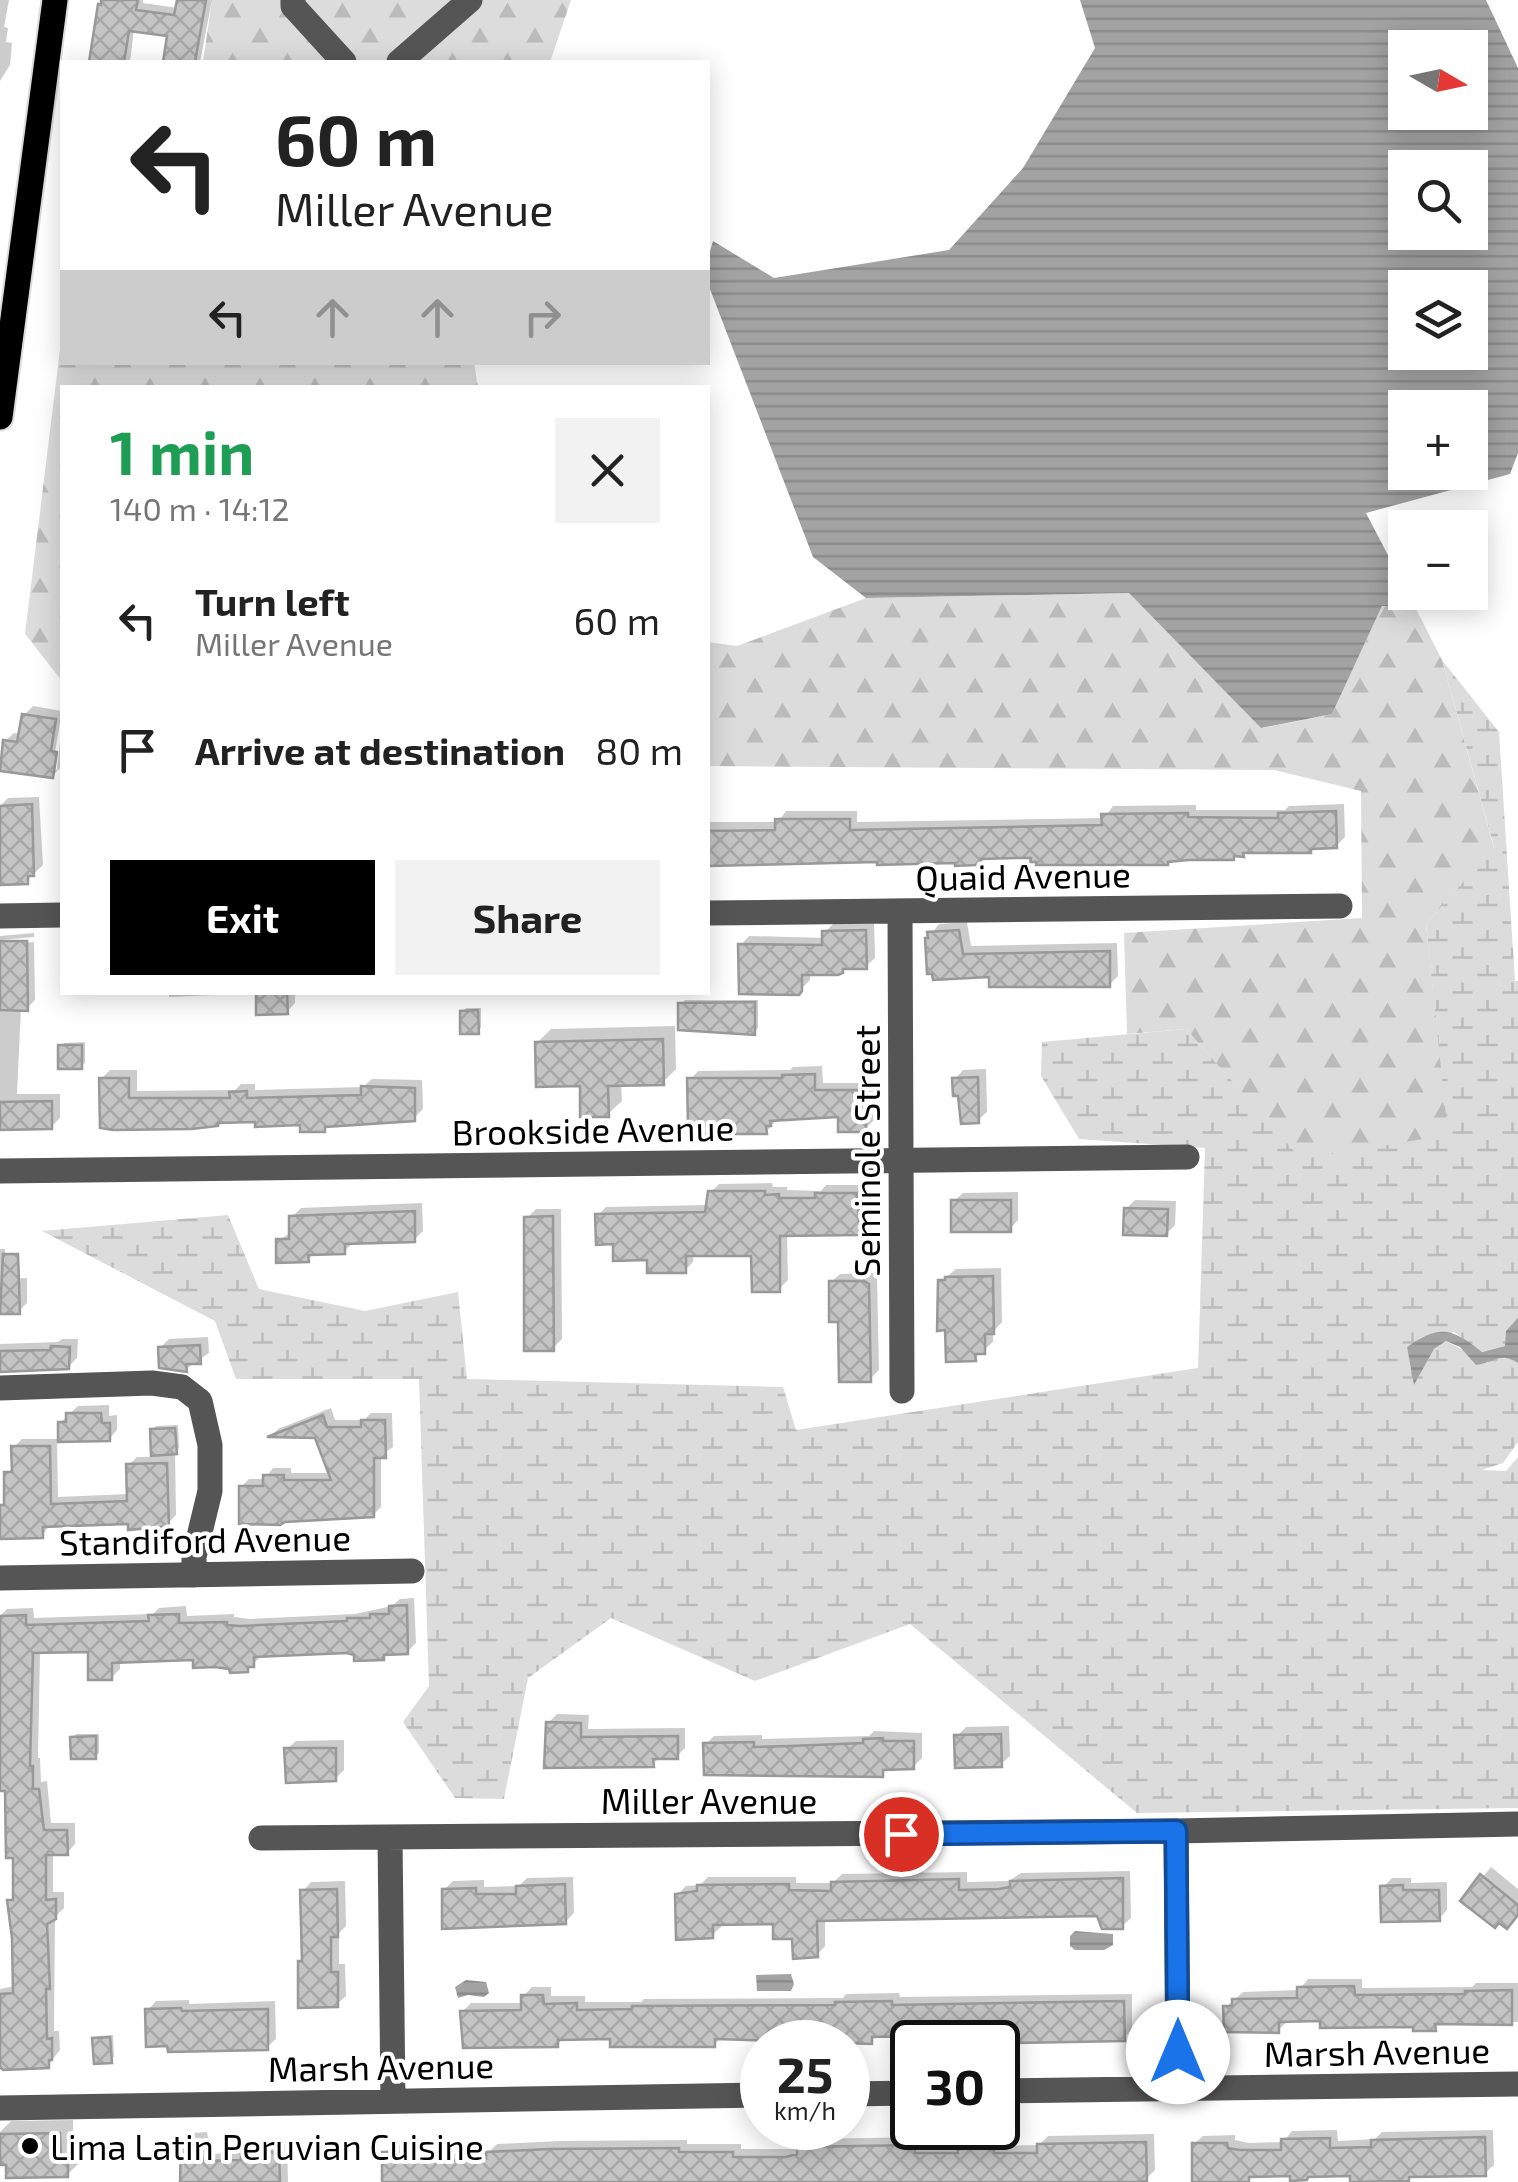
<!DOCTYPE html>
<meta charset="utf-8">
<style>
:root{--surface:#fff;--page:#f2f2f2;--text:#222;--muted:#767676;--accent:#000}
body{margin:0;font-family:"Exo 2",sans-serif;background:var(--page);color:var(--text);height:100vh;display:flex;flex-direction:column;font-size:38px;white-space:nowrap}
*{box-sizing:border-box;margin:0}
p{font-size:32px;color:var(--muted)}
.icon{flex:none;width:55px;height:55px;fill:none;stroke:currentColor;stroke-width:2;stroke-linecap:round;stroke-linejoin:round}
.map{position:relative;flex:1;overflow:hidden}
.side{position:absolute;left:60px;top:385px;width:650px;height:610px;display:flex;flex-direction:column;background:var(--surface);border-radius:0px;box-shadow:0 5px 25px #0003}
.side>*{flex:none}
.guide{position:absolute;left:60px;top:60px;width:650px;height:305px;border-radius:0px;box-shadow:0 5px 25px #0003;background:#fff;color:var(--text);overflow:hidden}
.needle{width:65px;rotate:99deg}
.fabs{position:absolute;left:1388px;top:30px;display:grid;gap:20px}
.fabs a{display:grid;place-items:center;width:100px;height:100px;border-radius:0px;background:var(--surface);box-shadow:0 5px 25px #0003;font-size:50px}
.speed{position:absolute;left:740px;top:2020px;display:flex;gap:20px;font-size:50px;font-weight:700;text-align:center}
.speed>*{display:grid;place-content:center;width:130px;height:130px;border-radius:50%;background:var(--surface);box-shadow:0 5px 25px #0003;line-height:1}
.speed small{font-size:25px;font-weight:400}
.speed .limit{border:5px solid #111;border-radius:15px;background:#fff;color:#111}
.pin{position:absolute;display:grid;place-items:center;width:85px;height:85px;color:#fff;margin:-42px;border:5px solid #fff;border-radius:50%;box-shadow:0 2px 10px #0007}
.me{position:absolute;width:110px;margin:-55px;rotate:0deg;stroke-linejoin:round;filter:drop-shadow(0 0 8px #0008)}
.turn{display:flex;align-items:center;gap:35px;height:210px;padding:0 50px;font-size:45px}
.turn .icon{width:130px;height:130px;stroke-width:2.5}
.turn b{display:block;font-size:70px;line-height:85px}
.lanes{display:flex;align-items:center;height:95px;padding:0 50px;background:#0003;justify-content:center;gap:50px;direction:ltr}
.lanes .off{opacity:.35}
.round{display:grid;place-items:center;flex:none;width:105px;height:105px;border-radius:0px;background:var(--page)}
.head{display:flex;align-items:center;justify-content:space-between;height:170px;padding:0 50px}
h1{font-size:60px;font-weight:700;line-height:75px;color:#1e9e55}
.cta{display:flex;gap:20px;margin-top:auto;padding:20px 50px}
.cta a{flex:1;height:115px;border-radius:0px;background:var(--accent);color:#fff;font-size:40px;font-weight:700;line-height:115px;text-align:center}
.cta a+a{background:var(--page);color:var(--text)}
ul{padding:0;list-style:none}
li{display:flex;align-items:center;gap:30px;height:130px;padding:0 50px}
li div{flex:1}
li b{display:block;font-size:38px}
li em{font-style:normal}
.map>svg:first-child{display:block}
</style>
<div class="map">
<svg width="1518" height="2182" viewBox="0 0 1518 2182">
<defs>
<pattern id="forest-firs" width="22" height="20" patternUnits="userSpaceOnUse" patternTransform="scale(2.5)"><rect width="22" height="20" fill="#dcdcdc"/><path d="M5 1l3.5 6h-7zM16 11l3.5 6h-7z" fill="#bbb"/></pattern>
<pattern id="wetland-marsh" width="20" height="14" patternUnits="userSpaceOnUse" patternTransform="scale(2.5)"><rect width="20" height="14" fill="#dcdcdc"/><path d="M1 5h8M5 5V1M11 12h8M15 12V8" fill="none" stroke="#bbb"/></pattern>
<pattern id="water-rules" width="6" height="5" patternUnits="userSpaceOnUse" patternTransform="scale(2.5)"><rect width="6" height="5" fill="#a3a3a3"/><path d="M0 2.5h6" fill="none" stroke="#8b8b8b"/></pattern>
<pattern id="building-cross-hatch" width="8" height="8" patternUnits="userSpaceOnUse" patternTransform="scale(2.5)"><rect width="8" height="8" fill="#c4c4c4"/><path d="M0 0l8 8M0 8l8-8" fill="none" stroke="#a7a7a7"/></pattern>
</defs>
<rect width="100%" height="100%" fill="#fff"/>
<path fill="url(#forest-firs)" d="M212,0H571L550,62H203Z
M62,333V362L474,363L478,387L62,388V681L25,634Z
M1129,593L1262,728L1332,714L1382,606L1415,607L1442,660L1494,848L1426,924L1449,1136L1301,1160L1186,1029L1127,1034L1124,933L1362,918L1361,791L1274,770L708,766V642L737,646L866,598Z"/>
<path fill="url(#wetland-marsh)" d="M1442,660L1499,732L1515,981H1518V1318L1505,1346L1481,1352L1454,1332L1407,1347L1415,1383L1434,1349L1446,1341L1487,1363C1499,1354 1506,1355 1518,1363V1442L1503,1463L1482,1470L1506,1471L1518,1457V1808L1137,1813L910,1624L755,1681L611,1618L528,1678L504,1799L455,1798L403,1722L429,1686L419,1379H236L215,1321L42,1231L228,1215L259,1289L365,1311L458,1292L467,1379L783,1387L796,1430L1198,1368L1205,1148L1079,1139L1041,1076L1042,1042L1186,1029L1301,1159L1448,1135L1426,924L1494,847Z"/>
<path fill="url(#water-rules)" fill-rule="evenodd" d="M1080,0H1486L1518,68V453L1510,474L1366,513L1415,607L1382,606L1332,714L1261,728L1129,593L866,598L813,557L708,284V258L713,241L774,278L949,250L1023,168L1095,48ZM1405,48H1470V112H1405ZM1405,168H1470V232H1405ZM1405,288H1470V352H1405ZM1405,408H1470V472H1405Z
M1518,1318V1363C1499,1351 1495,1363 1476,1365L1460,1347L1446,1341L1434,1349L1414,1385L1407,1347C1440,1324 1452,1328 1482,1352L1505,1346L1506,1331Z
M1075,1931L1113,1934V1945L1104,1950H1075L1070,1946V1936Z
M791,1974L794,1984L791,1991H757L756,1975Z
M466,1980L486,1982L489,1993L484,1997L468,1995L458,1998L455,1987Z"/>
<path fill="#0003" d="M0,0H9L4,27L8,28L6,42L12,43L10,65L0,81Z
M104,0H143V3L178,8L179,0H212L200,62H165L170,33L134,29L130,62H93L100,6Z
M33,706L62,711L52,770H57L60,743L61,767L52,776L5,741L14,733L21,734L24,715Z
M39,797L43,865L26,881L0,882V806L8,798Z
M1344,804L1345,837L1336,846H1314L1310,851L1246,850L1233,858L985,856L980,861L708,865V822H778L786,811H857V822L1104,818L1113,806L1196,805V810H1285L1289,806Z
M874,922L875,958L866,966L810,972V980L798,992L741,945L749,936L825,938V932L834,923Z
M967,922L971,946L1117,943L1118,976L1109,985L991,974L930,936L939,924Z
M34,933V937L0,940V936Z
M34,942L35,1000L27,1008H21L17,1094H60V1118L51,1127H0V945Z
M169,992H295V1003L287,1012L259,993L169,997Z
M685,1000H758V1028L754,1032L681,1004Z
M466,1008H481V1028L478,1031L462,1012Z
M675,1026L676,1069L663,1082L621,1083L622,1101L608,1114L582,1084L537,1043L551,1029Z
M85,1042V1063L81,1066L61,1046L64,1043Z
M822,1066L823,1083H866V1088H874V1120L865,1129L840,1114L774,1119V1123L766,1132L690,1080L698,1071L790,1070L793,1067Z
M986,1069L987,1112L978,1120L955,1079L963,1070Z
M110,1070H137V1091L235,1090L241,1084H255V1090L363,1087L372,1079L422,1080L423,1109L414,1118L328,1124L324,1129L303,1123L258,1120L102,1125L101,1079Z
M772,1183L773,1187H787V1190L821,1191L826,1185H865L867,1224L859,1233H787L788,1280L779,1289L753,1253L693,1254V1262L685,1270L615,1242L598,1215L606,1207L708,1205L710,1193L719,1184Z
M1018,1192V1220L1010,1229L954,1201L963,1193Z
M1135,1200L1176,1201L1175,1225L1166,1234L1126,1209Z
M422,1203L423,1231L414,1240L353,1243L344,1251L315,1252L308,1260L279,1240L292,1232V1217L301,1208Z
M536,1209H561L562,1339L553,1348L527,1218Z
M0,1249H5L6,1279L27,1278V1303L19,1311L0,1312Z
M1001,1268L1002,1322L993,1332V1342L974,1359L941,1281L956,1269Z
M874,1273L877,1275L879,1370L870,1379L840,1320L831,1282L840,1274Z
M208,1337L209,1353L186,1369L160,1348L169,1339Z
M62,1339H78L77,1358L68,1367L0,1369V1344L58,1342Z
M109,1405V1416L117,1415V1430L109,1439H57L58,1497L129,1494V1465L137,1457H154L153,1430L156,1426L178,1425L179,1448L175,1453L176,1515L168,1523L130,1521L50,1524L42,1536L1,1506L7,1500V1473L14,1466V1447L22,1439H60V1423L78,1406Z
M331,1408L335,1420H364L371,1413H392L393,1447L381,1455V1507L373,1515L241,1487L249,1479H265L273,1468H291V1473H331L317,1435L273,1434L278,1429Z
M414,1598L416,1643L407,1652H388L383,1657L356,1653L261,1656L247,1670L195,1657L120,1661V1669L111,1678L90,1649L40,1651L38,1758H40L41,1782L47,1781L51,1823H75V1844L67,1853H53V1892H64V1908L55,1917L54,2031H59L60,2050L48,2065H0V1989L15,1986V1938L9,1901L15,1895V1855L0,1732V1616L7,1609L33,1608L34,1618L153,1614L159,1608L186,1606L187,1616L234,1614V1617L250,1619L355,1614L392,1606L400,1599Z
M557,1714L589,1715L588,1729L685,1728V1748L677,1756H661L652,1765H547L548,1723Z
M1009,1726L1010,1756L1001,1764L957,1736L966,1727Z
M874,1731L922,1733V1758L913,1767H889L882,1774L706,1744L714,1736L762,1735V1739L869,1736Z
M76,1734H99V1753L95,1756L73,1738Z
M344,1740V1770L335,1779L287,1749L296,1741Z
M1491,1867L1518,1889V1914L1463,1901Z
M1130,1871L1131,1918L1122,1926L1099,1914L825,1919V1946L817,1955L776,1922H721V1927L712,1935L677,1895L686,1886L700,1885L708,1877H796V1883H833L842,1874L967,1872V1882L1009,1881L1021,1873Z
M573,1877L574,1913L565,1922L444,1890L453,1881L484,1880V1887L519,1886L527,1878Z
M1392,1878H1411V1883L1447,1882V1910L1439,1919L1383,1887Z
M345,1881L346,1926L339,1933V1964H345L346,1996L337,2004L300,1962L304,1958L303,1891L311,1882Z
M1308,1979H1362V1988L1472,1987L1476,1983H1518V2022H1441L1434,2028L1322,2019L1287,2022L1278,2030L1226,2007L1243,1992L1299,1990Z
M532,1987H551V1996H585V2002H641L644,1999L843,1998L846,1994L899,1993L900,1997L1132,1994V2029L1124,2038L977,2034L971,2041L924,2033L877,2034L871,2041L815,2042H769V2037H721L714,2045L612,2037H564L557,2045L462,2012L471,2003H523V1996Z
M189,2000V2004L275,2001L276,2039L267,2047L170,2044L148,2010L156,2001Z
M113,2035L114,2057L111,2060L94,2039L98,2036Z
M73,2120V2147L80,2146L81,2161L67,2175L0,2160V2132L11,2121Z
M1337,2130L1338,2141L1375,2139L1382,2132L1493,2130L1494,2165L1485,2173L1254,2175L1239,2182H1215L1194,2144L1203,2136L1235,2135V2140L1249,2143L1283,2142L1292,2131Z
M207,2132L211,2154L244,2152L252,2145L287,2144L288,2182H186L184,2142L192,2133Z
M1154,2134L1155,2170L1146,2179L1054,2182H385L384,2153L393,2145L425,2144V2151L446,2150V2154L490,2151L497,2144L561,2141L687,2140V2144H741V2149H797L808,2139L922,2137V2145H962L969,2138H1001L1002,2146L1039,2145L1048,2136Z"/>
<path fill="url(#building-cross-hatch)" stroke="#999" stroke-width="2.5" d="M101,0H138L136,10L174,15L177,0H206L195,62H163L167,36L129,31L124,62H89L98,4L101,5Z
M22,714L56,719L51,751L57,752L53,778L0,771L3,740L17,742Z
M32,804L34,876H28V884L0,885V806Z
M1336,811L1337,848L1311,849V853H1243L1244,857L1234,856V860H1188L1168,862V865H1036V862H1030L1031,858H1016L981,859V863L976,865L955,866V863L877,865V862L708,866V831L775,830V819H850V830L1102,825L1101,814L1188,813V817L1278,818V813Z
M866,930L867,969H843V973L838,975H802V991L799,995L739,994L738,944L822,945V931Z
M959,930L963,954L1110,951V987H989V977L933,980L932,974H927L925,938H928L927,932Z
M0,941H27L28,1011L0,1010Z
M256,992H287L288,1014L256,1015Z
M755,1002V1035L678,1030V1003Z
M478,1010L479,1034H460V1011Z
M663,1039L664,1085L608,1086L609,1117H580V1086L536,1087L535,1042Z
M58,1045H82V1069H58Z
M815,1074V1090H858V1095H866V1132H838V1117L770,1121L771,1126H766L767,1134H693V1127H688L687,1078H782V1075Z
M978,1077L979,1123L961,1124L958,1096H953L952,1078Z
M99,1078H129V1098H230L229,1092L247,1091V1098L361,1095V1086L415,1088V1121L325,1127V1132H300V1125L255,1127V1122L218,1123V1126L192,1129L113,1130L100,1128Z
M52,1101V1129L0,1130V1102Z
M708,1191H765V1195L779,1194V1198H815V1193H857L860,1235L780,1236V1292H752L751,1256H686V1273H647V1260L613,1261V1244L596,1245L595,1214L705,1212Z
M951,1200H1011V1232H951Z
M1124,1208L1168,1209L1167,1236L1123,1235Z
M415,1211V1242L345,1244V1254L308,1255L309,1262L276,1263V1239H289V1216Z
M553,1216L554,1351H524V1217Z
M3,1254H18L20,1314H0Z
M993,1276L994,1334H985V1354H975L976,1361L946,1362L945,1330L937,1331L938,1280H945V1277Z
M829,1281H864L869,1284L871,1382H839L838,1322H829Z
M200,1345L201,1364H186L187,1372L159,1368L158,1347Z
M51,1346L70,1347L69,1369L0,1372V1351L50,1350Z
M66,1413H101L102,1423H110V1441L58,1442V1422H66Z
M323,1415L327,1427H361V1420H385L386,1458H374V1517L285,1522L280,1525L239,1524V1486H263V1475H284V1480H331L315,1438L267,1437Z
M175,1428L177,1454L151,1456L150,1429Z
M11,1446H50L51,1504L127,1501L126,1464L167,1463L169,1526L128,1530V1524L43,1527V1538L0,1539V1505H4V1472H12Z
M407,1605L408,1654L384,1655V1660L354,1661V1655L347,1653L254,1657V1667H248V1672L230,1673L229,1669L215,1667L193,1668V1660L112,1663V1680H88V1652L33,1653L30,1766H33V1789H39L44,1830H67L68,1855H46V1900L56,1899V1919L47,1924L50,1989H46L47,2039L52,2038V2060H49V2068L3,2070L0,2067V1994L13,1993L12,1938L7,1900H13V1858H6L5,1791H0V1616L26,1615V1625L149,1621L148,1615L179,1614V1623L227,1622V1625L240,1626L347,1621V1618H370V1614H389V1606Z
M546,1722L581,1723V1737L678,1736V1759H653L654,1767L544,1768Z
M1001,1734L1002,1767L955,1768L954,1735Z
M96,1736V1759H71L70,1737Z
M883,1738V1741H914V1769L883,1770V1777L704,1775L703,1743L754,1742V1747L790,1746L863,1743V1739Z
M284,1748H336V1781L286,1783Z
M1480,1874L1518,1905V1915L1507,1929L1499,1923L1495,1928L1460,1901Z
M1123,1878V1929H1102L1097,1916L817,1921L818,1957L793,1959L792,1939H773V1924L713,1925V1938L676,1940L675,1894L697,1891V1885L789,1884V1890L831,1891V1882L959,1879V1890L999,1889L1010,1887V1881Z
M565,1884L566,1924L442,1929V1889L476,1888V1894H516V1886Z
M1403,1885V1890H1439L1440,1921L1381,1922L1380,1886Z
M337,1889L338,1937H331V1972H338V2007L298,2008V1961H302L300,1890Z
M1354,1986L1355,1995L1465,1994V1991L1512,1990V2025L1435,2024L1436,2031H1413V2027L1320,2028V2021L1279,2022V2033L1224,2032L1223,2006H1232V1999L1297,1998V1987Z
M521,1995H543L544,2004L577,2003V2010L632,2009V2006L835,2005V2002L892,2001V2005L1124,2001L1125,2041L1011,2043V2036L972,2037V2042H922V2036L872,2037V2044L715,2039V2047H610V2039L558,2040V2047L463,2048L460,2011L521,2010Z
M181,2008L182,2011L268,2009V2050L168,2052L167,2046L146,2047L145,2009Z
M110,2037L112,2063L94,2064L92,2038Z
M60,2133L61,2159H68V2177L6,2178V2165H1L0,2160V2134Z
M1485,2137L1486,2176L1409,2177V2181L1350,2182V2176L1308,2177L1307,2180L1290,2181V2176L1249,2177V2182H1192V2143H1227L1228,2148L1239,2150H1281V2139L1330,2138V2148L1371,2147V2140Z
M199,2140L203,2161L241,2160V2152H279L280,2182H180L181,2141Z
M1146,2142L1147,2181L1137,2182H382V2152H417V2158H438V2161L486,2159V2152L550,2149L679,2148V2152H733V2157H786L797,2154V2147L915,2145V2153H958V2146H994V2153H1037V2144Z"/>
<g fill="none" stroke-linecap="round" stroke-linejoin="round">
<defs>
<path id="major" d="M0,417L55,0"/>
</defs>
<use href="#major" stroke="#dbdbdb" stroke-width="29"/>
<path stroke="#555" stroke-width="25" d="M293,0V6L344,62
M399,62L470,0
M900,912L902,1391
M708,913L1340,906
M0,916L62,915
M0,1171L1187,1157
M0,1388L152,1383L182,1387L200,1401L210,1445V1491L194,1557V1575
M0,1578L412,1571
M1176,1831L1178,2088
M261,1838L1176,1831L1518,1824
M390,1838L393,2101
M998,2091L1518,2084
M848,2094L912,2093
M0,2108L762,2095"/>
<use href="#major" stroke="#000" stroke-width="25"/>
</g>
<g fill="none" stroke-linecap="round" stroke-linejoin="round">
<defs>
<path id="route" d="M901,1834L1176,1831L1178,2052"/>
</defs>
<use href="#route" stroke="#114b97" stroke-width="25"/>
<use href="#route" stroke="#1a73e8" stroke-width="18"/>
</g>
<circle fill="#000" stroke="#fff" stroke-width="4" cx="30" cy="2146" r="10"/>
<g text-anchor="middle" dominant-baseline="central" stroke-width="8" stroke-linejoin="round" paint-order="stroke">
<g font-size="35" fill="#000" stroke="#fff">
<text transform="translate(1023 875) rotate(-1)">Quaid Avenue</text>
<text transform="translate(593 1129) rotate(-1)">Brookside Avenue</text>
<text transform="translate(866 1151) rotate(-90)">Seminole Street</text>
<text transform="translate(205 1539) rotate(-1)">Standiford Avenue</text>
<text x="709" y="1800">Miller Avenue</text>
<text transform="translate(1377 2051) rotate(-1)">Marsh Avenue</text>
<text transform="translate(381 2066) rotate(-1)">Marsh Avenue</text>
</g>
<g font-size="35" fill="#000" stroke="#fff" text-anchor="start">
<text x="50" y="2146">Lima Latin Peruvian Cuisine</text>
</g>
</g>
</svg>
<div class="fabs">
<a><svg class="needle" viewBox="-14 -14 28 28"><path d="M0-13l5 13h-10z" fill="#e53935"/><path d="M0 13l5-13h-10z" fill="#767676"/></svg></a>
<a><svg class="icon" aria-label="search" viewBox="0 0 24 24"><circle cx="10" cy="10" r="6"/><path d="M15 15l6 6"/></svg></a>
<a><svg class="icon" aria-label="layers" viewBox="0 0 24 24"><path d="M12 4l9 5-9 5-9-5zM3 14l9 5 9-5"/></svg></a>
<a>+</a>
<a>−</a>
</div>
<div class="speed"><div>25<small>km/h</small></div><div class="limit">30</div></div>
<div class="pin" style="left:901px;top:1834px;background:#d93025"><svg class="icon" aria-label="arrive" viewBox="0 0 24 24"><path d="M6 21V4h12l-3 4 3 4H6"/></svg></div>
<svg class="me" style="left:1178px;top:2052px" viewBox="-20 -20 40 40"><circle r="19" fill="#fff"/><path d="M0-13L10 11 0 6-10 11z" fill="#1a73e8"/></svg>
<div class="guide">
<div class="turn"><svg class="icon" aria-label="left" viewBox="0 0 24 24"><path d="M17 20v-9H6M10 6l-5 5 5 5"/></svg><div><b>60 m</b>Miller Avenue</div></div>
<div class="lanes"><svg class="icon" aria-label="left" viewBox="0 0 24 24"><path d="M17 20v-9H6M10 6l-5 5 5 5"/></svg><svg class="icon off" aria-label="ahead" viewBox="0 0 24 24"><path d="M12 20V5M6 11l6-6 6 6"/></svg><svg class="icon off" aria-label="ahead" viewBox="0 0 24 24"><path d="M12 20V5M6 11l6-6 6 6"/></svg><svg class="icon off" aria-label="right" viewBox="0 0 24 24"><path d="M7 20v-9h11M14 6l5 5-5 5"/></svg></div>
</div>
<section class="side">
<div class="head"><div><h1>1 min</h1><p>140 m · 14:12</p></div><a class="round"><svg class="icon" aria-label="close" viewBox="0 0 24 24"><path d="M6 6l12 12M18 6L6 18"/></svg></a></div>
<ul>
<li><svg class="icon" aria-label="left" viewBox="0 0 24 24"><path d="M17 20v-9H6M10 6l-5 5 5 5"/></svg><div><b>Turn left</b><p>Miller Avenue</p></div><em>60 m</em></li>
<li><svg class="icon" aria-label="arrive" viewBox="0 0 24 24"><path d="M6 21V4h12l-3 4 3 4H6"/></svg><div><b>Arrive at destination</b></div><em>80 m</em></li>
</ul>
<div class="cta"><a>Exit</a><a>Share</a></div>
</section>
</div>
